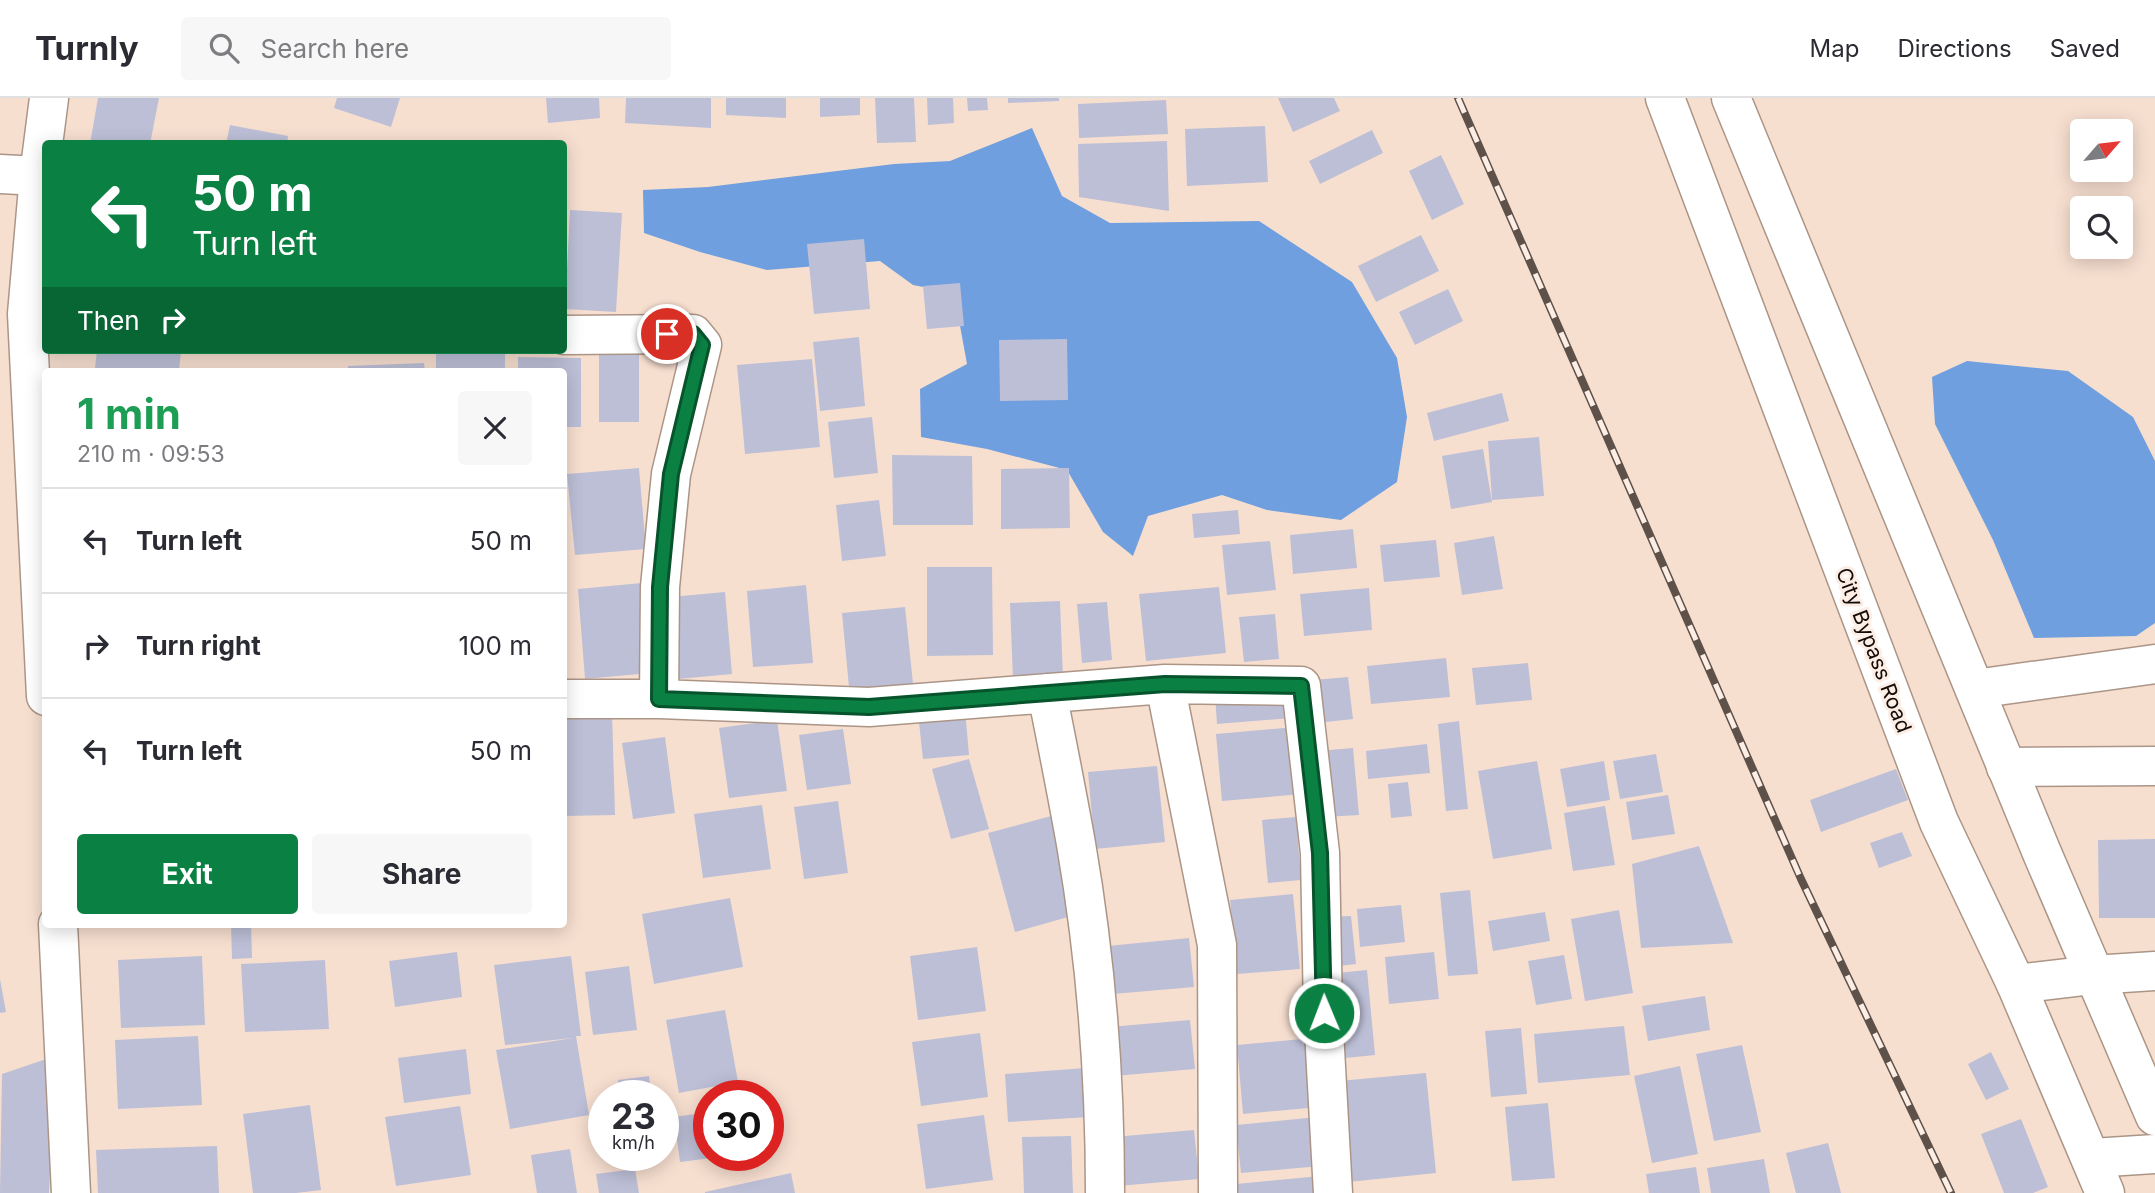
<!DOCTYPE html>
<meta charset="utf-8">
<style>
:root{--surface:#fff;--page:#f7f7f7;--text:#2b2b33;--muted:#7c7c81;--line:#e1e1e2;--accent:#0b8043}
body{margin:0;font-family:Inter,sans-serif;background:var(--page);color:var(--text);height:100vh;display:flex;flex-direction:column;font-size:26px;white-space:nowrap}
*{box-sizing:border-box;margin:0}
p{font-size:23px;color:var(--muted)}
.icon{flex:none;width:38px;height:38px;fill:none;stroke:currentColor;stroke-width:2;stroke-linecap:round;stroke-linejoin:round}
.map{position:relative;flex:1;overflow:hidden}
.side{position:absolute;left:42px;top:270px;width:525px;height:560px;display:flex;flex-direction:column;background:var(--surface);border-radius:7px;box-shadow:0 4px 18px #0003}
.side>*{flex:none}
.banner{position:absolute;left:42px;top:42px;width:525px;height:214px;border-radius:7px;box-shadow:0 4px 18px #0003;background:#0b8043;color:#fff;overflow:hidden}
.needle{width:46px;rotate:62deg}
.tools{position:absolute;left:2070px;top:21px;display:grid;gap:14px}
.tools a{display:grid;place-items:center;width:63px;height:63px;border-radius:7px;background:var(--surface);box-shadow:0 4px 18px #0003;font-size:35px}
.speed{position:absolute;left:588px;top:982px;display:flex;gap:14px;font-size:35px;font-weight:700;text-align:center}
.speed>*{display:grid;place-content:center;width:91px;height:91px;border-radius:50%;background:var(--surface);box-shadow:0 4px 18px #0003;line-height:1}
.speed small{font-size:18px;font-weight:400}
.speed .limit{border:10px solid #d22;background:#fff;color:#111}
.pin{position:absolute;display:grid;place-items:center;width:60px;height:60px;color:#fff;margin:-30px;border:4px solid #fff;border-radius:50%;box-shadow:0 2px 7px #0007}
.me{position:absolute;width:77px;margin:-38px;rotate:359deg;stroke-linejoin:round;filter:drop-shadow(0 0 5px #0008)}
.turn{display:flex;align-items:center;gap:24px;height:147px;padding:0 35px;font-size:32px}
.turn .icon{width:91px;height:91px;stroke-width:2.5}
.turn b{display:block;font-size:49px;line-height:60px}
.then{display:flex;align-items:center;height:66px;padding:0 35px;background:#0003;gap:14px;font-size:26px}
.round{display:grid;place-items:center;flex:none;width:74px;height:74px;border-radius:7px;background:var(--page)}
.headline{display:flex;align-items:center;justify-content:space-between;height:119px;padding:0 35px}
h1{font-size:42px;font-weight:700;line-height:52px;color:#1e9e55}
.button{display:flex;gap:14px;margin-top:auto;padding:14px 35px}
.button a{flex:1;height:80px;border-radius:7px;background:var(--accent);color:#fff;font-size:28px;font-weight:700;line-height:80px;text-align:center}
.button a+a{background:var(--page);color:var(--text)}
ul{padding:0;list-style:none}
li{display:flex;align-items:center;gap:21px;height:105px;padding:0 35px;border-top:2px solid var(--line)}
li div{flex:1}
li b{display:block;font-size:26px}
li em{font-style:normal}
header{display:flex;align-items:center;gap:42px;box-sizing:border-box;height:98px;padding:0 35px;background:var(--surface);border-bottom:2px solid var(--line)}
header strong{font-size:33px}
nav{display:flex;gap:38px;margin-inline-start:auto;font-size:24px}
.search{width:490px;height:63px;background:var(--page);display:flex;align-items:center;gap:18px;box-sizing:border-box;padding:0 24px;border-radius:7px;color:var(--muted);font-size:26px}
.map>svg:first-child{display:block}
</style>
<header>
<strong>Turnly</strong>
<div class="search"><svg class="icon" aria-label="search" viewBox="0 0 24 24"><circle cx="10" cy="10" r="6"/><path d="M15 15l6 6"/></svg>Search here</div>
<nav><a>Map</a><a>Directions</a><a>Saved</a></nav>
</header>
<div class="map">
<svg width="2155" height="1095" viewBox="0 0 2155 1095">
<rect width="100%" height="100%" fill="#f7dfd0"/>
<path fill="#6f9fdf" d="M1032,30L1062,98L1110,125L1259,123L1352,184L1397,260L1407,319L1397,384L1341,422L1267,412L1222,397L1148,418L1133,458L1103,434L1067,372L987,351L921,339L920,291L967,266L954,195L913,187L880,163L767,172L700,154L644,135L643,92L708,89L894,66L950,63Z
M1967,263L2068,273L2133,319L2155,363V525L2136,538L2034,540L1993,442L1935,326L1932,279Z"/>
<path fill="#bdbfd7" d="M98,0H159L150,46H90Z
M337,0H400L391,29L334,10Z
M546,0H599L600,20L548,25Z
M626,0H711V30L625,25Z
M726,0H786V20L726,17Z
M820,0H860V17L820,19Z
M875,0H914L916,44L877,45Z
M927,0H953L954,25L928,27Z
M967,0H987L988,12L968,13Z
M1008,0H1059V3L1008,5Z
M1278,0H1334L1340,13L1293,34Z
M1166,2L1168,36L1079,40L1078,6Z
M230,27L288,38L287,46H226Z
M1265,28L1268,84L1187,88L1185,31Z
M1372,32L1383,55L1320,86L1309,63Z
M1167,43L1169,113L1079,99L1078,46Z
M1441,57L1464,106L1432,122L1409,73Z
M570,112L622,115L616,214L565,211Z
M1421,137L1439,173L1376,204L1358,168Z
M864,141L870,211L814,216L807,146Z
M960,185L964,228L927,231L923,188Z
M1448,191L1463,223L1415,247L1399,214Z
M859,239L865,308L820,313L813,244Z
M1067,241L1068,302L1000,303L999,242Z
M97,252H181L179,273H123L95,270Z
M436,252H505V273H436Z
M599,253H639V324H599Z
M518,259L581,260V329H564V273H518Z
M812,261L820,349L745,356L737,267Z
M424,265L425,273H348V268Z
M1502,295L1509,323L1434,343L1427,315Z
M872,319L878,375L834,380L828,324Z
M1539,339L1544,398L1492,402L1488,343Z
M1483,351L1492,404L1451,411L1442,358Z
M892,357L972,358L973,427H893Z
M639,370L646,451L575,457L567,376Z
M1069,370L1070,430L1001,431V371Z
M879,402L886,458L842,463L836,407Z
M1238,412L1240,436L1194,440L1192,416Z
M1353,431L1357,470L1293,476L1290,437Z
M1494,438L1503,491L1462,497L1454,445Z
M1436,442L1440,479L1384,484L1380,447Z
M1270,443L1276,492L1227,497L1222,447Z
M927,469H992L993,557L927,558Z
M642,485L650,575L585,581L578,491Z
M806,487L813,565L753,569L747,493Z
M1219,489L1226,555L1146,563L1139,496Z
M1369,490L1372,532L1304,538L1300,496Z
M725,494L732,576L678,581L671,499Z
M1060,503L1063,581L1013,582L1010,505Z
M1107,504L1112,562L1082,565L1077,506Z
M905,509L914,595L850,600L842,515Z
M1275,516L1279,561L1244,564L1239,519Z
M1446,560L1450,599L1371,606L1367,568Z
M1528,565L1532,602L1476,607L1472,570Z
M1348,579L1353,621L1317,625L1313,582Z
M1288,590L1291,620L1217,626L1215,597Z
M965,611L969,657L923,661L918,615Z
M612,614L615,717L564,718V615Z
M777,622L787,693L729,700L719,630Z
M1459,623L1468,711L1446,713L1438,626Z
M1296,629L1302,696L1222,703L1216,636Z
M843,631L851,686L807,692L799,637Z
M665,639L675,715L633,721L622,645Z
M1427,646L1430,675L1368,681L1366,653Z
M1353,650L1359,717L1325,719L1318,653Z
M1656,656L1663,694L1620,701L1613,663Z
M969,661L989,731L951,741L932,671Z
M1537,663L1552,751L1493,761L1478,673Z
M1604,663L1610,702L1567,709L1560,671Z
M1157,668L1165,744L1095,751L1088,674Z
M1896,671L1908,702L1821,734L1810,702Z
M1408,684L1412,718L1391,720L1388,686Z
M1668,697L1675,736L1632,742L1626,704Z
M838,703L848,775L804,781L794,709Z
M762,707L771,771L703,780L694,716Z
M1605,708L1615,767L1573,773L1564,715Z
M1055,717L1082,815L1015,834L988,735Z
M1296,719L1301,782L1268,785L1262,722Z
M1902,734L1912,758L1879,770L1870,745Z
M2155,741V820H2099L2098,742Z
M1699,748L1733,845L1641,850L1632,766Z
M1470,792L1478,876L1448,878L1440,795Z
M1293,796L1300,871L1237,876L1230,802Z
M730,800L743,869L654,886L642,816Z
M1401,807L1405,844L1360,849L1357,811Z
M1619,812L1633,895L1585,903L1571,821Z
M1545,814L1550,843L1493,853L1488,823Z
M1351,818L1356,866L1331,869L1326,819Z
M231,826H251L252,860L232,861Z
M1189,840L1194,889L1113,896L1108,848Z
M977,849L986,913L918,922L910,858Z
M457,854L462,899L395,909L389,863Z
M1434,854L1439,901L1389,906L1385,859Z
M1564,857L1572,901L1536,907L1528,863Z
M202,858L205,927L121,930L118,862Z
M571,858L581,938H576L589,1017L510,1031L496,952L573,940L505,947L494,867Z
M325,862L329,931L245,934L241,866Z
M629,868L637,932L593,937L585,874Z
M1367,872L1375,957L1336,961L1327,876Z
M0,881L6,914L0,915Z
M1705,898L1710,932L1648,943L1642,908Z
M725,912L738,984L679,995L666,922Z
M1190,922L1195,971L1114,978L1109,929Z
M1624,928L1630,977L1538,985L1534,936Z
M1521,930L1527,996L1491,999L1485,933Z
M980,935L988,999L921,1008L912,944Z
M198,938L202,1007L118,1011L115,942Z
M1313,940L1320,1009L1243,1016L1237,947Z
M1742,947L1761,1034L1714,1043L1696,956Z
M466,951L471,996L404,1005L398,960Z
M1991,954L2009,991L1986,1002L1968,966Z
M55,958L49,1095H0L2,976Z
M1680,968L1698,1056L1652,1065L1634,978Z
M1085,970L1089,1019L1008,1024L1005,976Z
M1426,975L1436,1075L1348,1084L1339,983Z
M649,978L651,998H620L618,982Z
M1548,1005L1555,1080L1512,1083L1505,1009Z
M310,1007L321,1092L296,1095H253L243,1016Z
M460,1008L471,1077L396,1088L385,1019Z
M709,1014V1057L719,1059L680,1064L674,1019Z
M984,1017L993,1082L926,1091L917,1026Z
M1317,1019L1321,1068L1241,1075L1236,1027Z
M2021,1021L2048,1089L2033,1095H2004L1981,1036Z
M1194,1032L1199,1081L1118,1088L1113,1039Z
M1071,1038L1073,1095H1024L1022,1039Z
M1828,1045L1841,1095H1796L1786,1055Z
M217,1048L219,1095H98L96,1052Z
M570,1051L577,1095H537L531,1057Z
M1764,1061L1770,1095H1711L1707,1070Z
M1696,1069L1700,1095H1649L1646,1076Z
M635,1071L639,1095H599L596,1076Z
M791,1075L795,1095H705V1094Z
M1320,1078L1322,1095H1237L1236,1086Z"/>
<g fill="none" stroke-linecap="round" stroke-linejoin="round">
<defs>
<path id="minor" d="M0,76L39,78
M564,237L693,236L702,247L671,376L660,489L659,601
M1165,586L1301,588L1320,755L1323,915L1333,1095
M1975,591L2155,566
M1047,595C1057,645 1067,695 1076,746C1096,861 1105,979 1105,1095
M46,598L27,216L39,78L49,0
M564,601H659L869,609L1165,586L1217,847L1218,1095
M2006,669L2155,668
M58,826L71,1095
M2016,886L2093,877L2155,873
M2092,1060L2155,1056"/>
<path id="major" d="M1665,0L1939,724L2016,886L2105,1095
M1731,0L2042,755L2155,1018"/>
</defs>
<use href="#minor" stroke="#ab9587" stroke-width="41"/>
<use href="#major" stroke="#ab9587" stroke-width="41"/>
<use href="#minor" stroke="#fff" stroke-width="38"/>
<use href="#major" stroke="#fff" stroke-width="38"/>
<defs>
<path id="rail" d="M1458,0L1801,781L1951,1095"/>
</defs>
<use href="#rail" stroke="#5e5149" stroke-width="8"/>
<use href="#rail" stroke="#fdeee5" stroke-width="5" stroke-dasharray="16" stroke-linecap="butt"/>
</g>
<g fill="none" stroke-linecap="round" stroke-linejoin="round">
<defs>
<path id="route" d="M667,236H693L702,247L671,376L660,489L659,601L869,609L1165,586L1301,588L1320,755L1324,915"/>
</defs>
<use href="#route" stroke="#07532c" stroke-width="18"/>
<use href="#route" stroke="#0b8043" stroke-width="12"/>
</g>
<g text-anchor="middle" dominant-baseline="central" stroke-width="6" stroke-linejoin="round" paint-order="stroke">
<g font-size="21" fill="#130b07" stroke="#fdeee5">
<text transform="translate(1874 552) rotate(69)">City Bypass Road</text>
</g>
</g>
</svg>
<div class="tools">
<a><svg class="needle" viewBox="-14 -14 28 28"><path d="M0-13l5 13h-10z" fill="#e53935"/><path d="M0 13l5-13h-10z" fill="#7c7c81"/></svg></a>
<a><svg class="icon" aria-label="search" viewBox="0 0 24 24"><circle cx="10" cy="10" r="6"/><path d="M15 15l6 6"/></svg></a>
</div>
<div class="speed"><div>23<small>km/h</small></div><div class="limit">30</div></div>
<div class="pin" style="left:667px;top:236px;background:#d93025"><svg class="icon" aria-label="arrive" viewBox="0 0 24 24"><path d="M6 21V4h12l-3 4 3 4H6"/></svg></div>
<svg class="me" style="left:1324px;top:915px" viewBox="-20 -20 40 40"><circle r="17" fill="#0b8043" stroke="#fff" stroke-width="3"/><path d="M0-11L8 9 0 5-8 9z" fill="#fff"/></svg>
<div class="banner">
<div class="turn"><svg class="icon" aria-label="left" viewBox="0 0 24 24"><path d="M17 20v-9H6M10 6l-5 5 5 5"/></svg><div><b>50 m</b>Turn left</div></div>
<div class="then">Then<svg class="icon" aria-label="right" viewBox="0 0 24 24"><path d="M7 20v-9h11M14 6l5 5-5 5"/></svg></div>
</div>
<section class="side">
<div class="headline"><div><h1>1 min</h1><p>210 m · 09:53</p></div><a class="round"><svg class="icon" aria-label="close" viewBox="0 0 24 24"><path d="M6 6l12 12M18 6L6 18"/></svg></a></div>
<ul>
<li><svg class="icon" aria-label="left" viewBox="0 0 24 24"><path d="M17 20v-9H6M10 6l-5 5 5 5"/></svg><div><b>Turn left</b></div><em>50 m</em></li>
<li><svg class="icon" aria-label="right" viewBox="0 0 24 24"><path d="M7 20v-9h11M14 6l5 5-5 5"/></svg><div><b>Turn right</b></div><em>100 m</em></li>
<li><svg class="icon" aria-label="left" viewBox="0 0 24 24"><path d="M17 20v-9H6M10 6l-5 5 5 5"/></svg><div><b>Turn left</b></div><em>50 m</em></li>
</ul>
<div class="button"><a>Exit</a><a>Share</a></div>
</section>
</div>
